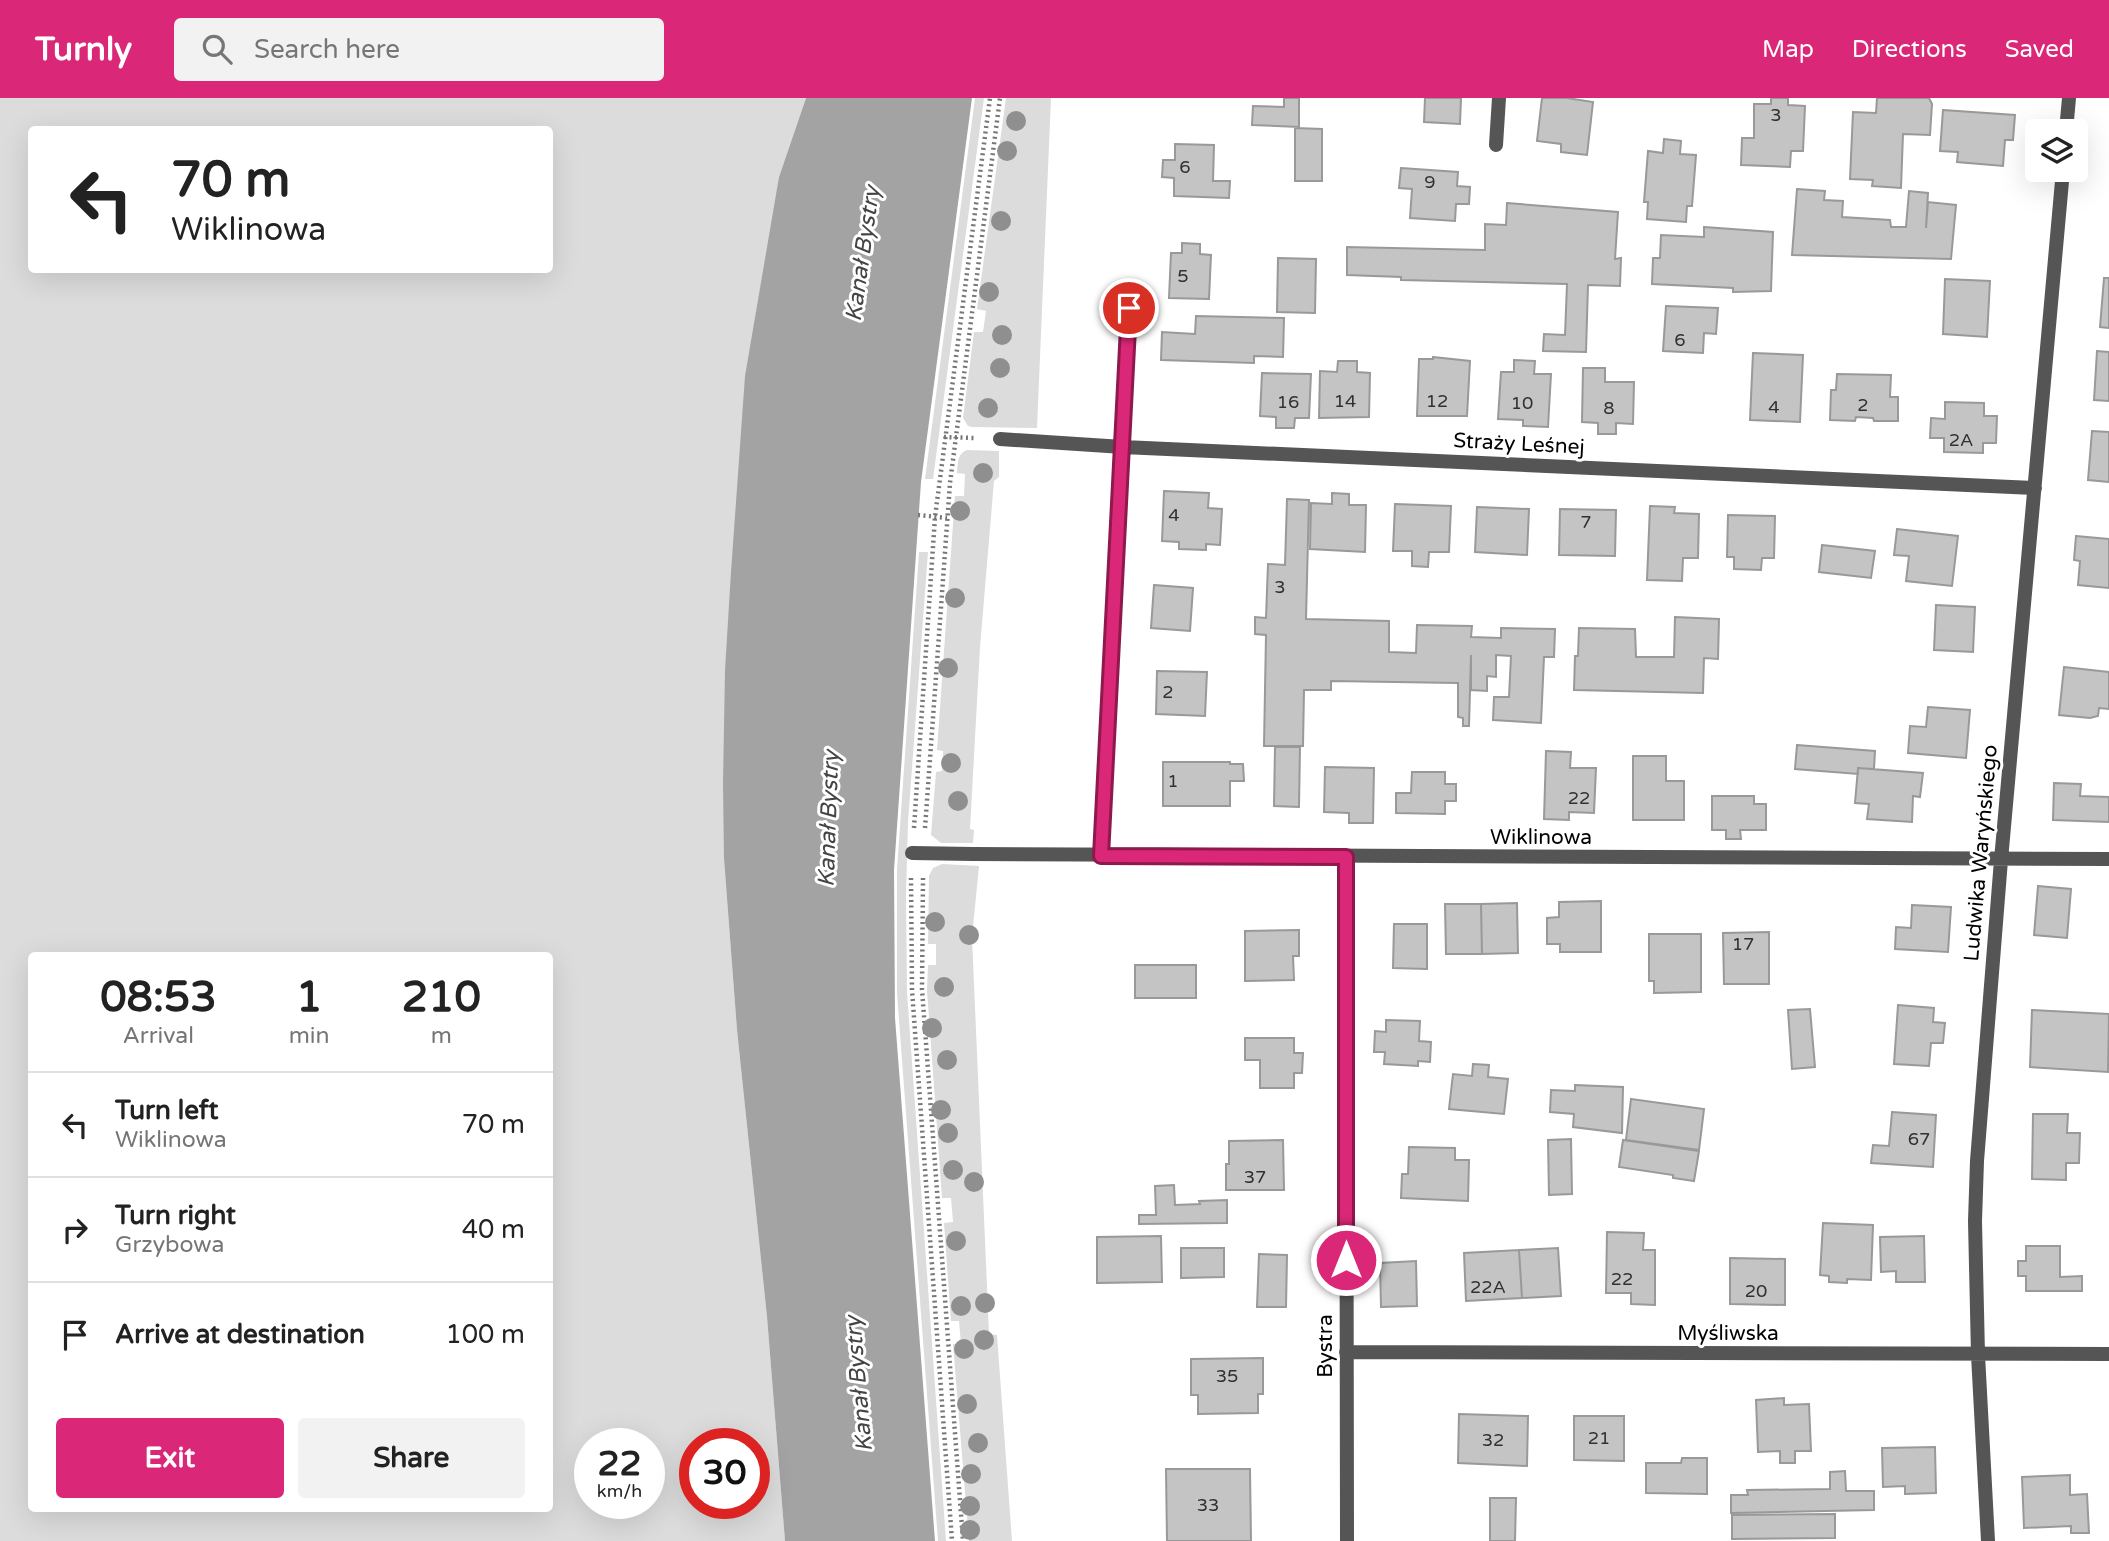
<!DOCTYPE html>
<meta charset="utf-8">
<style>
:root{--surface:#fff;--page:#f2f2f2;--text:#222;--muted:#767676;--line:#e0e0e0;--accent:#db2777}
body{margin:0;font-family:"Varela Round",sans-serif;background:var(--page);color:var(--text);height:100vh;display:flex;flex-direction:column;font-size:26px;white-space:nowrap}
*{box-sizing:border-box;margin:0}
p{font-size:23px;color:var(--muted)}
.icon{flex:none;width:38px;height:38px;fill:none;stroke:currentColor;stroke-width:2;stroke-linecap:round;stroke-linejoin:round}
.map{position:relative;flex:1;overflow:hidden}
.drawer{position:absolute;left:28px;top:854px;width:525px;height:560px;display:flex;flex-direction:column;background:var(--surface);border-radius:7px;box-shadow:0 7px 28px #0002}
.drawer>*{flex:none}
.guide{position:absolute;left:28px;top:28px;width:525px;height:147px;border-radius:7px;box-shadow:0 7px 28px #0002;background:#fff;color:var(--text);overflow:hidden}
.tools{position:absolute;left:2025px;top:21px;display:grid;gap:14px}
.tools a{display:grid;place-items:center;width:63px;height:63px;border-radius:7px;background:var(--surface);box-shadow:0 7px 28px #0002;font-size:35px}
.speed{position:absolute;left:574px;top:1330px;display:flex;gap:14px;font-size:35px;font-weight:700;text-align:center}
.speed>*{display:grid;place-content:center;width:91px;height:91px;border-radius:50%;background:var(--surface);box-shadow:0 7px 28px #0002;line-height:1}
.speed small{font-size:18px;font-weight:400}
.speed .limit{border:10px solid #d22;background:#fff;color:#111}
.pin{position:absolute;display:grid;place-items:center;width:60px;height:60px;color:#fff;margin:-30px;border:4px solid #fff;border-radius:50%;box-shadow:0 2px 7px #0007}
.me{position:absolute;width:77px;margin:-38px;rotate:0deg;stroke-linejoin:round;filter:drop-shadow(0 0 5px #0008)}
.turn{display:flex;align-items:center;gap:24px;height:147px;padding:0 28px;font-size:32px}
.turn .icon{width:91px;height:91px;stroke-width:2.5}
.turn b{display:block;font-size:49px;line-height:60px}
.eta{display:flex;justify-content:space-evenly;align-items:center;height:119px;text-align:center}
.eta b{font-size:42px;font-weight:700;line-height:49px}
.primary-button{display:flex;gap:14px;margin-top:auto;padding:14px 28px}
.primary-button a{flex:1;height:80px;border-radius:7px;background:var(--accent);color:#fff;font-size:28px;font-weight:700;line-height:80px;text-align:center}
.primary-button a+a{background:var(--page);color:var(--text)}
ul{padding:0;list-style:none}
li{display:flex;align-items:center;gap:21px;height:105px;padding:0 28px;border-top:2px solid var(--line)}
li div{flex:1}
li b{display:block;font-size:26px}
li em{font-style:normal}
header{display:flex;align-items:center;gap:42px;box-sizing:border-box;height:98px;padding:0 35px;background:var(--accent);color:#fff}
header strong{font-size:33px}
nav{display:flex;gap:38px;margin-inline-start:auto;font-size:24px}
.search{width:490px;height:63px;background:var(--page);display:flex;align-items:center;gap:18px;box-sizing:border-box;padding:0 24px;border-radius:7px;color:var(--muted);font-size:26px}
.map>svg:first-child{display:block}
</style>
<header>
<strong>Turnly</strong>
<div class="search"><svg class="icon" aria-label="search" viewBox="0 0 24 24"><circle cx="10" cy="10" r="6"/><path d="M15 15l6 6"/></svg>Search here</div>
<nav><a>Map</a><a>Directions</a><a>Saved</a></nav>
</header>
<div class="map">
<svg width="2109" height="1443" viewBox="0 0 2109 1443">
<rect width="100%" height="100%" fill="#fff"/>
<path fill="#dcdcdc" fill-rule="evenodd" d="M0,0H806L779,79L724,761L737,932L767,1219L785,1443H0ZM32,32H550V172H32ZM32,858H550V1410H32ZM590,1346H649V1405H590ZM695,1346H754V1405H695Z
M975,0H984L933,381H925Z
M1006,0H1051L1037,330L972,329L968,328L963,320L974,234H983L986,213L977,211Z
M967,352L999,353V379L994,383L980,549L970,731L974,732L973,745H941L931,737L936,674L942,673L943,653L937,652L955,398H964L965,376L957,375C958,365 957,356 967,352Z
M919,454H928L908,724L906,797L907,894L946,1443H938L897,895V772Z
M942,766L979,768L972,839L989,1236L997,1237L1012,1443H969L953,1246H961L959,1223H951L944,1125L953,1124L951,1100H942L927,892L928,867H936V846H928L929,778L933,770Z"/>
<path fill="#a3a3a3" d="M806,0H972L921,384L894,772L895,920L935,1443H785L767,1219L737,932L724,761L723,685L725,572L731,474L745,278L779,79Z"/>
<path fill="#c4c4c4" stroke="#999" stroke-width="2" d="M1284,0H1299V29L1252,27L1253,8L1284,9Z
M1425,0H1461L1460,26L1424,24Z
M1542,0H1567L1593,4L1587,57L1561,54V46L1537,43Z
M1771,0H1788V7L1805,8L1803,53H1791L1790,69L1741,67L1742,40H1754V6H1771Z
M1877,0H1929L1932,6L1930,37L1903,36L1901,90L1872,88L1873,82L1850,81L1853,14L1876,15Z
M1943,12L2015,17L2013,42H2005L2003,68L1957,64L1958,54L1940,53Z
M1295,30L1322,31V83H1295Z
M1664,41L1681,43L1680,56L1696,57L1692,108H1687L1686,124L1647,121L1648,104H1644L1648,53L1663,55Z
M1175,46L1214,47L1213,83H1230L1229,100L1174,98V80L1162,79L1163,62H1175Z
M1401,70L1458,74L1457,88L1470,89L1469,106H1456L1455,123L1410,120L1412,91L1399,90Z
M1797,91L1825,93L1824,102L1843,103L1842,119L1890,122L1891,129H1906L1909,93L1928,95L1926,130L1928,104L1956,107L1951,161L1792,157Z
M1507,105L1618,114L1615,161L1621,160L1620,188L1588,187L1586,254L1543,253L1544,236L1565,237L1567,186L1401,182V179L1347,177V149L1485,152V126L1506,127Z
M1704,129L1773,134L1771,193L1733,194V190L1652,186L1653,160H1660L1661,137L1704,139Z
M1182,145L1200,146V156L1211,157L1209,201L1169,200L1171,155H1182Z
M1278,160L1316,161L1315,215L1277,214Z
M2104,180H2109V230L2100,229Z
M1945,181L1990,183L1987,239L1943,236Z
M1666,208L1718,210L1716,236L1704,235L1703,255L1663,253Z
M1196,218L1284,220L1283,259L1254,258V265L1161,262L1162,234L1195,236Z
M2097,253L2109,254V303L2094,302Z
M1753,255L1803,257L1800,324L1750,322Z
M1433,259L1470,263L1467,318H1417L1419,261H1433Z
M1514,262L1535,263L1534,276H1551L1548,329L1523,328V322L1498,321L1501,274H1514Z
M1338,263H1357V274L1370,275L1369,319L1319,320L1320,273L1337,274Z
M1583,270H1605V284H1634L1633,326L1616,325V336H1598V325L1582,324Z
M1262,275L1311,276L1309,320H1295L1294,330H1276V319L1260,318Z
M1837,276L1891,277L1890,299H1898V323H1874L1873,320L1856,319L1855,323L1830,322L1831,292H1836Z
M1945,304L1984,305V318H1997L1996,345H1983V355L1944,354V340H1930L1931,320L1945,321Z
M2092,333L2109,334V384L2088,382Z
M1164,393L1209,395L1208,410L1222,411L1220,447L1206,446V452L1179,451V444L1162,443Z
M1332,395L1349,396V407H1366L1365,454L1310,451L1311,405L1332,406Z
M1287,401L1309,402L1306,521L1389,523V554L1416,555L1417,527L1472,528L1471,539L1501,540V530L1555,531L1554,559H1544L1541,625L1493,622L1494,599H1509L1511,558L1496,557V579L1487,578V593L1471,592V557L1469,628H1463V620L1458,619V585L1331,583V592H1304L1303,648H1264L1266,537L1255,536V519L1266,520L1268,466L1285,467Z
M1395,406L1451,408L1449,454H1429L1428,469L1412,468V453H1393Z
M1650,408L1675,409L1674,415L1699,416L1698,460H1683L1682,483L1647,482Z
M1477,409L1529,411L1527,457L1475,454Z
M1560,411L1616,412L1615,458L1559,457Z
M1728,417L1775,418L1774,460H1762L1761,472L1734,471V459H1727Z
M1897,431L1958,438L1952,488L1906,483L1909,458L1894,457Z
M2076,438L2109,441V490L2078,487L2080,463L2074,462Z
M1822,447L1875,453L1871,480L1819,474Z
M1154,487L1193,490L1190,533L1151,530Z
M1936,507L1975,509L1973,554L1934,552Z
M1675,519L1719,521L1718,561L1704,560L1703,595L1574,592L1575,558H1578L1579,530L1635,531L1636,559H1674Z
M2064,569L2109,574V611L2099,610L2098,618L2090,620L2059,617Z
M1157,573L1207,574L1205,618L1156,616Z
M1928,609L1970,612L1966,660L1908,655L1910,628L1926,629Z
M1797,647L1875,653L1874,671L1858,670V676L1795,671Z
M1275,649H1300L1299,709L1274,708Z
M1546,653L1571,654L1570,670H1596L1594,715L1569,714V722L1544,721Z
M1633,658H1666V683H1684V722H1633Z
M1163,664H1230V666H1243L1244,683H1230V708H1163Z
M1325,669L1374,670L1373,725H1349V715L1324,714Z
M1858,670L1923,675L1920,699L1913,698L1912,724L1867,721L1869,706L1855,705Z
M1412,674H1445V686H1456V703H1445V716L1396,715V695H1411Z
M2054,685L2081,686L2080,698L2109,699V724L2053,722Z
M1712,698H1754V706H1766V732H1740L1741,741H1726V732H1712Z
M2038,788L2071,791L2067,840L2034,837Z
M1601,803V854H1560V846H1547V820L1559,819V804Z
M1517,805L1518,855L1482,856L1481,806Z
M1445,806H1481L1482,856H1446Z
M1912,807L1951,809L1948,854L1895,851L1896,829L1911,830Z
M1394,826H1427V871L1393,870Z
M1299,832V858H1293L1294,882L1245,883V833Z
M1769,834V886H1724L1723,835Z
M1649,836H1701V894L1654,895V883H1649Z
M1135,867H1196V900H1135Z
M1898,907L1934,910L1933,924L1945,925L1943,945H1931L1929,968L1894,966Z
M1810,911L1815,969L1792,971L1788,912Z
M2032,912L2109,916L2108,974L2030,969Z
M1386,922L1420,923L1419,943L1431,944L1430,964L1418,963V968L1384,966L1385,954H1374L1375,933L1386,934Z
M1245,940H1294V955H1303L1302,975H1294V990H1260V962H1245Z
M1473,966L1489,967L1488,979L1508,981L1504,1016L1449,1011L1453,976L1472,978Z
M1575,987L1623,989L1622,1035L1573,1029L1574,1016L1550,1014L1551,992L1575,993Z
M1631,1001L1704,1011L1699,1052L1626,1042Z
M1892,1014L1936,1017L1933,1069L1871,1065L1873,1047L1889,1048Z
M2033,1016H2068L2067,1035H2080L2079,1065H2066V1082L2032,1081Z
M1571,1041L1572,1096L1549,1097L1548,1042Z
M1283,1042L1284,1092H1226V1066H1229V1043Z
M1623,1042L1699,1053L1694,1083L1673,1080V1077L1619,1069Z
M1409,1049L1455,1050V1062H1469L1468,1103L1401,1100L1402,1076H1408Z
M1174,1087L1175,1107L1200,1106L1199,1103L1227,1102V1125L1139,1126V1117H1156L1155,1088Z
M1823,1125L1873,1127L1871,1182L1847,1181V1185L1829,1184V1178L1820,1177Z
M1607,1134L1644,1135L1643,1152H1655V1207L1631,1206V1195H1606Z
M1161,1138L1162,1184L1097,1185V1139Z
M1924,1138L1925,1184H1896V1173L1881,1174L1880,1139Z
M2026,1148H2060V1179L2082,1178V1193H2026V1178H2018V1163H2026Z
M1181,1150H1224V1179L1181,1180Z
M1558,1150L1561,1198L1522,1200L1519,1152Z
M1519,1152L1522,1200L1466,1203L1464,1155Z
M1259,1156L1287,1157L1286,1209H1257Z
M1730,1160L1785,1161V1207L1730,1206Z
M1416,1163L1417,1208L1381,1209L1380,1165Z
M1263,1260V1296H1258V1315L1198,1316V1297H1191V1261Z
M1784,1300V1307L1809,1306L1811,1353H1795V1365H1780V1353L1758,1354L1756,1302Z
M1459,1316L1528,1318L1527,1368L1458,1365Z
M1574,1318H1624V1363L1574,1362Z
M1935,1349L1936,1395L1905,1396V1388L1883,1389L1882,1350Z
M1682,1360H1707V1396L1646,1395V1365H1681Z
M1166,1371H1250L1251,1443H1167Z
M1845,1373L1846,1393H1874V1412L1731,1415V1397H1748L1747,1392L1830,1391V1374Z
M2070,1377V1397L2087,1396L2089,1435H2071V1428L2024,1430L2022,1379Z
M1490,1400H1516L1515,1443H1490Z
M1835,1416V1440L1732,1441V1417Z"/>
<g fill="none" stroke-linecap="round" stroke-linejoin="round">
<path stroke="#777" stroke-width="4.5" stroke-dasharray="2 3.5" stroke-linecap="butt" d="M944,339L975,340
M918,417L947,420
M914,730L935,419L990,0
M925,730L950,385L1000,0
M911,780L912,892L952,1443
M923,780L922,891L963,1443"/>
<path stroke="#555" stroke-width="14" d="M912,755L973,756"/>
<path stroke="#555" stroke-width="14" d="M2066,33L2069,0
M1496,47L1499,0
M1000,341L1123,349L2035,390
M973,756L2109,761
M1101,758L1129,210
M1346,759L1347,1443
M1346,1254L2109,1256
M1988,1443L1978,1257L1975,1123L1977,1063L2001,762L2063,72"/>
</g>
<g fill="#8f8f8f">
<circle cx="1016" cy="23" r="10"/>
<circle cx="1007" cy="53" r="10"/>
<circle cx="1001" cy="123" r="10"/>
<circle cx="989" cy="194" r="10"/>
<circle cx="1002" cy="237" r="10"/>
<circle cx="1000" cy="270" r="10"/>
<circle cx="988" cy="310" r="10"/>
<circle cx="983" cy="375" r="10"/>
<circle cx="960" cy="413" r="10"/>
<circle cx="955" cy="500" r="10"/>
<circle cx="948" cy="570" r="10"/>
<circle cx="951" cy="665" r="10"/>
<circle cx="958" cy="703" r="10"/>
<circle cx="935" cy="824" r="10"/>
<circle cx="969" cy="837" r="10"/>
<circle cx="944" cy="889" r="10"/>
<circle cx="932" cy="930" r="10"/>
<circle cx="947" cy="962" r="10"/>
<circle cx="941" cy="1012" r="10"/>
<circle cx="948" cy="1035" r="10"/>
<circle cx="953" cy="1072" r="10"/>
<circle cx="974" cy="1084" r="10"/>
<circle cx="956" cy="1143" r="10"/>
<circle cx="985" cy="1205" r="10"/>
<circle cx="961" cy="1208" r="10"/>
<circle cx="984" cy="1242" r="10"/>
<circle cx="964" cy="1251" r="10"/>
<circle cx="967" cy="1306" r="10"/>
<circle cx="978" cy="1345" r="10"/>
<circle cx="971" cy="1376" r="10"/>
<circle cx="970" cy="1408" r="10"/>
<circle cx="970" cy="1432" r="10"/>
</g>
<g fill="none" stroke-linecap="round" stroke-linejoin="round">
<defs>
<path id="route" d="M1129,210L1101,758L1346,759V1162"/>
</defs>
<use href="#route" stroke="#8e194d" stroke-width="18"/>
<use href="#route" stroke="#db2777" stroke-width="12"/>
</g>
<g text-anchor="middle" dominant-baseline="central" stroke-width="6" stroke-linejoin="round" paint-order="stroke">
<g font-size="18" fill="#313131">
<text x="1776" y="17">3</text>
<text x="1185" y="69">6</text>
<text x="1430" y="84">9</text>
<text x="1183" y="178">5</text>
<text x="1680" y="242">6</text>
<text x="1345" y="303">14</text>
<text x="1437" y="303">12</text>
<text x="1288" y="304">16</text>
<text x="1522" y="305">10</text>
<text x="1863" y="307">2</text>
<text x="1774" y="309">4</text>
<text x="1609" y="310">8</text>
<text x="1961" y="342">2A</text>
<text x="1174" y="417">4</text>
<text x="1586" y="424">7</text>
<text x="1280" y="489">3</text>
<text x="1168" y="594">2</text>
<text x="1173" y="683">1</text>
<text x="1579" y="700">22</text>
<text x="1743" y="846">17</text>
<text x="1919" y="1041">67</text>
<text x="1255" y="1079">37</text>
<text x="1622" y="1181">22</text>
<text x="1488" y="1189">22A</text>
<text x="1756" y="1193">20</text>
<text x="1227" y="1278">35</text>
<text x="1599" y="1340">21</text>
<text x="1493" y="1342">32</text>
<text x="1208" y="1407">33</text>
</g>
<g font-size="21" fill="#000" stroke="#fff">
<text transform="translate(1519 346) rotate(3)">Straży Leśnej</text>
<text x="1541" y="739">Wiklinowa</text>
<text transform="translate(1981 755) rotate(-85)">Ludwika Waryńskiego</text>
<text x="1728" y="1235">Myśliwska</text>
<text transform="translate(1325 1248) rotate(-90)">Bystra</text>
</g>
<g font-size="23" font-style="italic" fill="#444" stroke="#fff">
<text transform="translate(863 156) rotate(-82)">Kanał Bystry</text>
<text transform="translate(829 721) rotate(-88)">Kanał Bystry</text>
<text transform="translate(859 1286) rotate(-95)">Kanał Bystry</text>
</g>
</g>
</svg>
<div class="tools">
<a><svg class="icon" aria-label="layers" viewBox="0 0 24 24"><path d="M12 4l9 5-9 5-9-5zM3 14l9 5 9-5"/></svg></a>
</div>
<div class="speed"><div>22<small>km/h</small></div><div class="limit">30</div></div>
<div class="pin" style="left:1129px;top:210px;background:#d93025"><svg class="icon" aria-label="arrive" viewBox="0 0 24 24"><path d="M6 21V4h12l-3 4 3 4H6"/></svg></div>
<svg class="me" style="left:1346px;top:1162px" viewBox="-20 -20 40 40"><circle r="17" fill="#db2777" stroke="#fff" stroke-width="3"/><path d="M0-11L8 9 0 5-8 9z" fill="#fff"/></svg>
<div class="guide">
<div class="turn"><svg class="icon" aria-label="left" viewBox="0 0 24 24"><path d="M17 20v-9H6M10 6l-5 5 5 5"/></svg><div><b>70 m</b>Wiklinowa</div></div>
</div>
<section class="drawer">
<div class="eta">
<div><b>08:53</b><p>Arrival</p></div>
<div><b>1</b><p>min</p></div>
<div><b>210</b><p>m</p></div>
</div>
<ul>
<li><svg class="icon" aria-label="left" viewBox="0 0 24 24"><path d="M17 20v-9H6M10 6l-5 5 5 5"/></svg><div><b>Turn left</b><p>Wiklinowa</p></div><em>70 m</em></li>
<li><svg class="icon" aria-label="right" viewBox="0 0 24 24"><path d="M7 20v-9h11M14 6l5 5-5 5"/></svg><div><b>Turn right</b><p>Grzybowa</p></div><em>40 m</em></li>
<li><svg class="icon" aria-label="arrive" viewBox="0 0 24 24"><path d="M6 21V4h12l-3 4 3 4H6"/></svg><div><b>Arrive at destination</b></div><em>100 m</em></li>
</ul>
<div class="primary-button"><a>Exit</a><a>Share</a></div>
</section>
</div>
